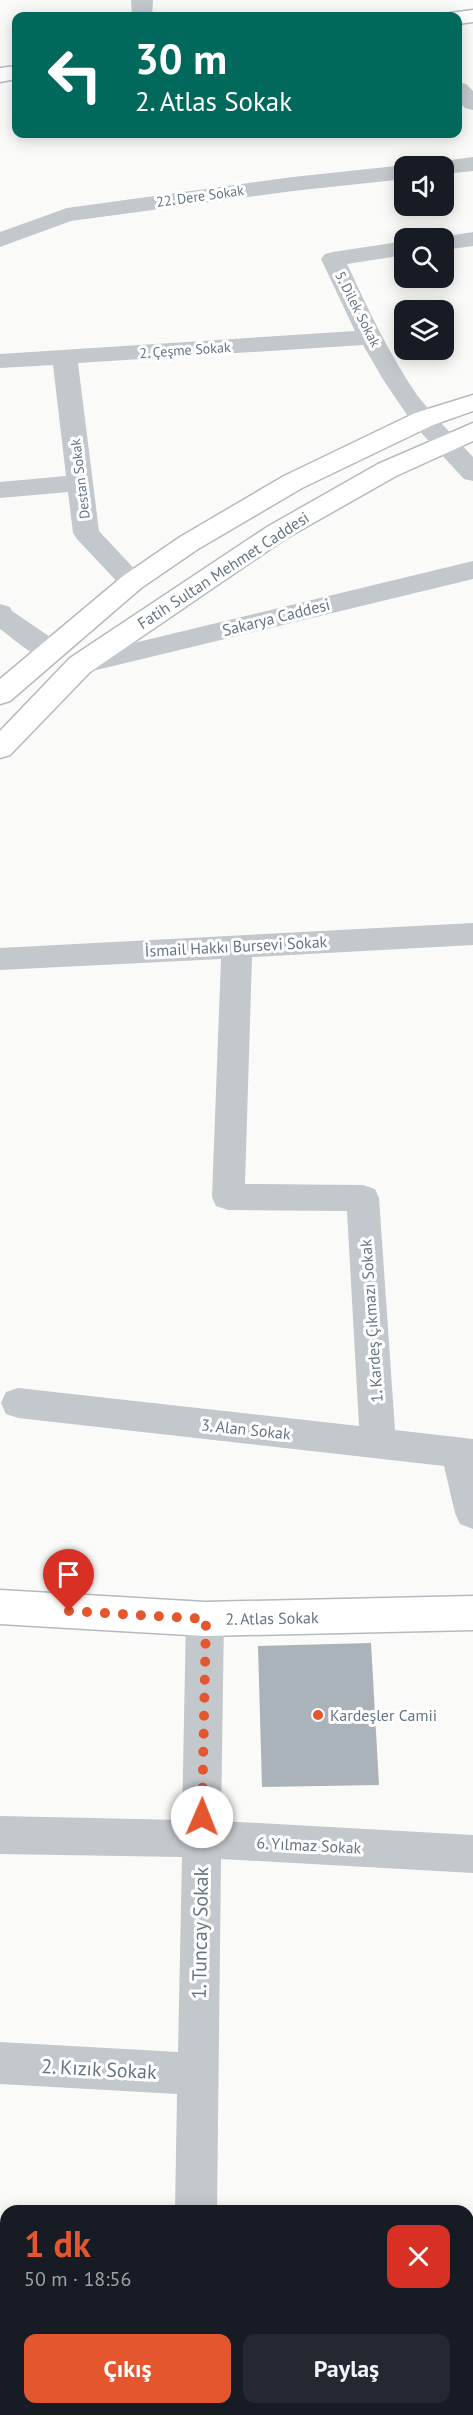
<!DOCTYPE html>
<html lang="tr">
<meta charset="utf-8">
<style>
:root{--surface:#171b24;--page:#242831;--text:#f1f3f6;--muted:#9ea1a6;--accent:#e4572e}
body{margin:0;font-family:"PT Sans",sans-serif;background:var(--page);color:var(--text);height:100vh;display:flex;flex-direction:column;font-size:22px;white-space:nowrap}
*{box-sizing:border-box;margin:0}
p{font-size:20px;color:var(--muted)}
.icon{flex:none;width:33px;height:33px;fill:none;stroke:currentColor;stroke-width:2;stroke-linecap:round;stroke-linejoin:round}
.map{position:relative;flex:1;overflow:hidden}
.panel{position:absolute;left:0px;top:2205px;width:474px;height:210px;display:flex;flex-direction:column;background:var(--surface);border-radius:18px 18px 0 0;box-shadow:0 3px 15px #0003}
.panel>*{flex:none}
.guide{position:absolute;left:12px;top:12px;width:450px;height:126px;border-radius:12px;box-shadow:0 3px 15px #0003;background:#00695c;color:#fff;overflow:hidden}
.buttons{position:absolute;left:394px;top:156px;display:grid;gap:12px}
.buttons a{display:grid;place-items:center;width:60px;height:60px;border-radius:12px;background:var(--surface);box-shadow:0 3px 15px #0003;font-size:30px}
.pin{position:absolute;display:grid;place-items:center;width:51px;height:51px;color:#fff;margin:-62px -26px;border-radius:50% 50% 50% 0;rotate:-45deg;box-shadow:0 0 6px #0007}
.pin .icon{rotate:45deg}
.me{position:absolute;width:66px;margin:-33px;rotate:1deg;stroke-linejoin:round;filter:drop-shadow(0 0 4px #0008)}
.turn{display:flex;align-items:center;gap:21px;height:126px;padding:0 24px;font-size:27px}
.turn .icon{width:78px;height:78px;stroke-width:2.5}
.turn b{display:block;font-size:42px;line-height:51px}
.round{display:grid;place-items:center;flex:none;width:63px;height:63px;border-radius:12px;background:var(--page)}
.summary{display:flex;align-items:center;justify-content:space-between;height:102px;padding:0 24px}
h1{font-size:36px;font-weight:700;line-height:45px;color:var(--accent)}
.action{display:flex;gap:12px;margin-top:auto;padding:12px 24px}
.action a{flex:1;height:69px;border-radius:12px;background:var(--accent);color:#fff;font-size:24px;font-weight:700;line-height:69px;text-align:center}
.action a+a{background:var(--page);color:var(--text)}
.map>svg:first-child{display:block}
</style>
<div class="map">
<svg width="473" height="2415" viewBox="0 0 473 2415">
<rect width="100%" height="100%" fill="#fafaf8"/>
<path fill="#aab3b9" d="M371,1643L379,1785L262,1787L258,1646Z"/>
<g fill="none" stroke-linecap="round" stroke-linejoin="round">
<defs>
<path id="major" d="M473,10V22L458,24V16H448L450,13Z
M16,66V79L0,82V68Z
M473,395V411L433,425L302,488L198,549L141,588L10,701L0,704V679L123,576L180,537L284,476L415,413Z
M473,423V441L396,476L285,539L90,672L10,755L0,758V731L70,658L267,527L378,464Z
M0,1590L205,1602L473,1596V1630L205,1636L0,1624Z"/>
</defs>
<use href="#major" stroke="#b5babe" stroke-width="3"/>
<path fill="#c3c8cc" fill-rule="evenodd" d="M131,0H153L152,16H132Z
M458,82L466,84L473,91V110L465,108L458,101Z
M473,157V171L444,174V166H433L436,162Z
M405,165L410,166H405V179L293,191L71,221L0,247V232L67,208L293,177Z
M473,232V246L444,250V238H435Z
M405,241V255L347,264C368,309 389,354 417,395C434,417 454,436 473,457V481L464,479L414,425L384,381L363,345L78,363L99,531L141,576L145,582L141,588L132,591L123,588L77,539L73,533L68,492L0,498V482L66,476L53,365L0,368V354L355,331L321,259L325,254L333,252Z
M473,561V579L80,674L70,672L66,665L70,658L80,656Z
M0,604L10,607L12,611L59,643L63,650L59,657C37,663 17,641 0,629Z
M473,923V945L252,957L245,1184L363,1185L375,1189L379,1198L395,1430L473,1439V1529L460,1524L455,1513L444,1466L18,1418L6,1414L1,1403L6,1392L18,1388L359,1426L347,1211L228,1210L216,1206L212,1197L221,959L0,970V948Z
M205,1602L218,1607L224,1619L221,1821L473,1835V1873L221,1859L217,2211H175L177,2094L0,2084V2042L178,2052L182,1857L0,1854V1816L182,1820L186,1619L192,1607Z
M171,2409H215V2415H171Z"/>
<use href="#major" fill="#fff" fill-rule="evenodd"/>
</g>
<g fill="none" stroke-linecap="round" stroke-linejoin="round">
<path stroke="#e4572e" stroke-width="10" stroke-dasharray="0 18" d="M69,1611L206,1619L202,1817"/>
</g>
<circle fill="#e4572e" stroke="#fff" stroke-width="2" cx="318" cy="1715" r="6"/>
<g text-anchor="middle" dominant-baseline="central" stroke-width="6" stroke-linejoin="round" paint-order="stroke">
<g font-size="14" fill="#657683" stroke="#fff">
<text transform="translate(200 196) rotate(-8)">22. Dere Sokak</text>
<text transform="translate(358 309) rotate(63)">5. Dilek Sokak</text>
<text transform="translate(185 350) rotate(-4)">2. Çeşme Sokak</text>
<text transform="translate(80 479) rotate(-97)">Destan Sokak</text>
</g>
<g font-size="16" fill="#657683" stroke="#fff">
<text transform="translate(223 570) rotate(-33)">Fatih Sultan Mehmet Caddesi</text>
<text transform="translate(276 617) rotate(-14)">Sakarya Caddesi</text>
<text transform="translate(236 946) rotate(-3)">İsmail Hakkı Bursevi Sokak</text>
<text transform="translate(371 1321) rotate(-94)">1. Kardeş Çıkmazı Sokak</text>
<text transform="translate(246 1429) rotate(6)">3. Alan Sokak</text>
<text transform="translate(272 1618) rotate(-1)">2. Atlas Sokak</text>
<text transform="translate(309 1845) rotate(3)">6. Yılmaz Sokak</text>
</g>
<g font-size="16" fill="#657683" stroke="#fff" text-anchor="start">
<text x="330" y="1715">Kardeşler Camii</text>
</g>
<g font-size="20" fill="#657683" stroke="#fff">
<text transform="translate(200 1933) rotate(-89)">1. Tuncay Sokak</text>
<text transform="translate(99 2069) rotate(3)">2. Kızık Sokak</text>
</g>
</g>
</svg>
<div class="buttons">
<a><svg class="icon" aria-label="sound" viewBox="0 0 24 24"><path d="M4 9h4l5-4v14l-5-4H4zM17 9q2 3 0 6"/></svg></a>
<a><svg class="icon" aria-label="search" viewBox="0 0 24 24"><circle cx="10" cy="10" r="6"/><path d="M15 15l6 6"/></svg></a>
<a><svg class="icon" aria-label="layers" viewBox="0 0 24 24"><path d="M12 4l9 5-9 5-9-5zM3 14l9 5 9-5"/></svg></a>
</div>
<div class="pin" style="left:69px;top:1611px;background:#d93025"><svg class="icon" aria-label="arrive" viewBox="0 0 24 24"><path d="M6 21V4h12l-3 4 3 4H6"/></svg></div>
<svg class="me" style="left:202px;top:1817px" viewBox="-20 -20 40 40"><circle r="19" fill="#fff"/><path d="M0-13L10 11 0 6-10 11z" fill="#e4572e"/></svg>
<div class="guide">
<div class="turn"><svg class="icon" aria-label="left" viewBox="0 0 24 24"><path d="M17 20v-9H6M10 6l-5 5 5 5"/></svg><div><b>30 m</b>2. Atlas Sokak</div></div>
</div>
<section class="panel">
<div class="summary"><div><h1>1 dk</h1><p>50 m · 18:56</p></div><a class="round" style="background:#d93025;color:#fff"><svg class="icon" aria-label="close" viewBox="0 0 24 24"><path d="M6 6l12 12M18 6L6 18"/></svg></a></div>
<div class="action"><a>Çıkış</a><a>Paylaş</a></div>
</section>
</div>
